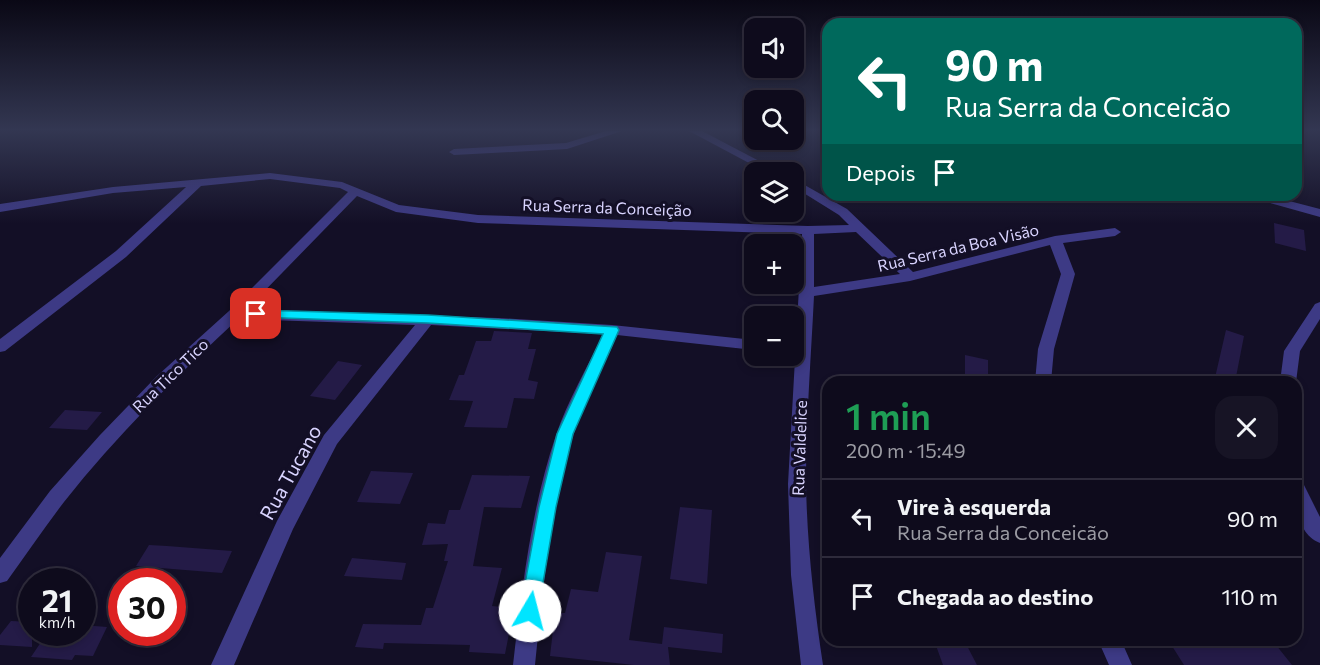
<!DOCTYPE html>
<html lang="pt">
<meta charset="utf-8">
<style>
:root{--surface:#0e0b1c;--page:#171425;--text:#f1f3f6;--muted:#9b9ba3;--line:#2e2b3b}
body{margin:0;font-family:Commissioner,sans-serif;background:var(--page);color:var(--text);height:100vh;display:flex;flex-direction:column;font-size:22px;white-space:nowrap}
*{box-sizing:border-box;margin:0}
p{font-size:20px;color:var(--muted)}
.icon{flex:none;width:33px;height:33px;fill:none;stroke:currentColor;stroke-width:2;stroke-linecap:round;stroke-linejoin:round}
.map{position:relative;flex:1;overflow:hidden}
.details{position:absolute;left:822px;top:376px;width:480px;height:270px;display:flex;flex-direction:column;background:var(--surface);border-radius:18px;box-shadow:0 3px 9px #0003,0 0 0 2px var(--line)}
.details>*{flex:none}
.banner{position:absolute;left:822px;top:18px;width:480px;height:183px;border-radius:18px;box-shadow:0 3px 9px #0003,0 0 0 2px var(--line);background:#00695c;color:#fff;overflow:hidden}
.controls{position:absolute;left:744px;top:18px;display:grid;gap:12px}
.controls a{display:grid;place-items:center;width:60px;height:60px;border-radius:12px;background:var(--surface);box-shadow:0 3px 9px #0003,0 0 0 2px var(--line);font-size:30px}
.speed{position:absolute;left:18px;top:568px;display:flex;gap:12px;font-size:30px;font-weight:700;text-align:center}
.speed>*{display:grid;place-content:center;width:78px;height:78px;border-radius:50%;background:var(--surface);box-shadow:0 3px 9px #0003,0 0 0 2px var(--line);line-height:1}
.speed small{font-size:15px;font-weight:400}
.speed .limit{border:9px solid #d22;background:#fff;color:#111}
.pin{position:absolute;display:grid;place-items:center;width:51px;height:51px;color:#fff;margin:-26px;border-radius:12px;box-shadow:0 3px 9px #0006}
.me{position:absolute;width:66px;margin:-33px;rotate:8deg;stroke-linejoin:round;filter:drop-shadow(0 0 4px #0008)}
.turn{display:flex;align-items:center;gap:21px;height:126px;padding:0 24px;font-size:27px}
.turn .icon{width:78px;height:78px;stroke-width:2.5}
.turn b{display:block;font-size:42px;line-height:51px}
.then{display:flex;align-items:center;height:57px;padding:0 24px;background:#0003;gap:12px;font-size:22px}
.round{display:grid;place-items:center;flex:none;width:63px;height:63px;border-radius:18px;background:var(--page)}
.summary{display:flex;align-items:center;justify-content:space-between;height:102px;padding:0 24px}
h1{font-size:36px;font-weight:600;line-height:45px;color:#1e9e55}
ul{padding:0;list-style:none}
li{display:flex;align-items:center;gap:18px;height:78px;padding:0 24px;border-top:2px solid var(--line)}
li div{flex:1}
li b{display:block;font-size:22px}
li em{font-style:normal}
.map>svg:first-child{display:block}
</style>
<div class="map">
<svg width="1320" height="665" viewBox="0 0 1320 665">
<rect width="100%" height="100%" fill="#130f26"/>
<path fill="#241b47" d="M1274,223L1304,230L1306,251L1275,243Z
M1226,330L1244,336L1235,382H1214Z
M494,331L532,333L528,349H536L528,380L538,382L534,399L514,398L507,428L464,427L473,401L449,400L459,375H464L476,341H491Z
M965,355L988,360V382H965Z
M338,361L362,365L335,400L310,396Z
M65,410L102,412L87,430L49,428Z
M371,471L413,473L400,504L357,502Z
M472,475L530,476L521,508L484,507L473,566L502,568L492,606L514,608L505,654L469,652L470,645L384,643L383,649L355,647L363,624L421,625L426,608H433L448,561H444L448,544L422,545L428,523L445,524L449,510H460Z
M680,507L712,510L707,584L670,579Z
M149,545L167,546L232,551L222,573L136,566Z
M606,552L642,556L629,640L662,644L664,627L723,634L722,653L668,647L670,665H634L550,656L555,613H565L571,589L598,592Z
M352,558L406,563L402,580L344,576Z
M11,621L32,622V647L0,645V635Z
M82,625L107,627L93,656L75,655L72,660L31,657L47,633H82Z
M934,640H964L977,665H943Z
M1198,640H1272L1292,665H1184L1172,646L1198,644Z"/>
<g fill="none" stroke-linecap="round" stroke-linejoin="round">
<path fill="#3d3a85" fill-rule="evenodd" d="M606,131H622L567,149L454,155L449,152L454,149L566,143Z
M689,131H702L780,172H766Z
M270,173L342,182L399,205L478,215L808,226L849,225L839,215L794,187V179L847,209L913,272L1055,236L1115,228L1121,232L1115,236L1063,243L1075,274L1054,349L1051,382H1035L1038,349L1061,274L1050,245L910,281L814,296C811,358 806,420 806,483C807,544 814,605 823,665H801L791,575L788,484L802,234L478,223L396,212L357,196L246,310L498,318L612,325L754,340V350L617,335C603,369 584,401 573,436C550,510 543,588 535,665H513C522,588 531,509 556,435C568,400 587,368 603,334L431,325L337,444L293,529L234,665H211L277,521L324,435L415,325L238,319C176,377 116,436 64,502C44,528 26,555 7,581L0,583V558L50,491L100,435L157,376L229,311L348,192L340,188L270,179L201,186L126,257L5,351L0,352V339L116,251L186,187L113,193L0,212V204L113,187ZM856,232L900,274L814,287V234Z
M1247,195H1266L1320,209V217L1249,197Z
M1320,302V319L1300,351L1296,382H1280L1284,351L1315,304Z
M1296,480L1303,483L1320,517V543C1296,534 1296,502 1296,480Z
M1098,640H1121L1132,665H1109Z"/>
</g>
<linearGradient id="sky" x2="0" y2="1"><stop stop-color="#0a0815"/><stop offset="0.58" stop-color="#333752"/><stop offset="1" stop-color="#333752" stop-opacity="0"/></linearGradient>
<rect width="1320" height="224" fill="url(#sky)"/>
<path fill="#00e5ff" stroke="#0095a6" stroke-width="1.5" d="M256,310L428,315L617,327L619,330L573,434L556,507L537,618L530,620L523,618L520,611L539,507L557,434L603,334L428,323L251,317L249,314Z"/>
<g text-anchor="middle" dominant-baseline="central" stroke-width="6" stroke-linejoin="round" paint-order="stroke">
<g font-size="16" fill="#d9d4ff" stroke="#130f26">
<text transform="translate(607 207) rotate(2)">Rua Serra da Conceição</text>
<text transform="translate(958 247) rotate(-13)">Rua Serra da Boa Visão</text>
<text transform="translate(170 375) rotate(-44)">Rua Tico Tico</text>
<text transform="translate(799 448) rotate(-88)">Rua Valdelice</text>
</g>
<g font-size="20" fill="#d9d4ff" stroke="#130f26">
<text transform="translate(290 472) rotate(-61)">Rua Tucano</text>
</g>
</g>
</svg>
<div class="controls">
<a><svg class="icon" aria-label="sound" viewBox="0 0 24 24"><path d="M4 9h4l5-4v14l-5-4H4zM17 9q2 3 0 6"/></svg></a>
<a><svg class="icon" aria-label="search" viewBox="0 0 24 24"><circle cx="10" cy="10" r="6"/><path d="M15 15l6 6"/></svg></a>
<a><svg class="icon" aria-label="layers" viewBox="0 0 24 24"><path d="M12 4l9 5-9 5-9-5zM3 14l9 5 9-5"/></svg></a>
<a>+</a>
<a>−</a>
</div>
<div class="speed"><div>21<small>km/h</small></div><div class="limit">30</div></div>
<div class="pin" style="left:256px;top:314px;background:#d93025"><svg class="icon" aria-label="arrive" viewBox="0 0 24 24"><path d="M6 21V4h12l-3 4 3 4H6"/></svg></div>
<svg class="me" style="left:530px;top:611px" viewBox="-20 -20 40 40"><circle r="19" fill="#fff"/><path d="M0-13L10 11 0 6-10 11z" fill="#00e5ff"/></svg>
<div class="banner">
<div class="turn"><svg class="icon" aria-label="left" viewBox="0 0 24 24"><path d="M17 20v-9H6M10 6l-5 5 5 5"/></svg><div><b>90 m</b>Rua Serra da Conceicão</div></div>
<div class="then">Depois<svg class="icon" aria-label="arrive" viewBox="0 0 24 24"><path d="M6 21V4h12l-3 4 3 4H6"/></svg></div>
</div>
<section class="details">
<div class="summary"><div><h1>1 min</h1><p>200 m · 15:49</p></div><a class="round"><svg class="icon" aria-label="close" viewBox="0 0 24 24"><path d="M6 6l12 12M18 6L6 18"/></svg></a></div>
<ul>
<li><svg class="icon" aria-label="left" viewBox="0 0 24 24"><path d="M17 20v-9H6M10 6l-5 5 5 5"/></svg><div><b>Vire à esquerda</b><p>Rua Serra da Conceicão</p></div><em>90 m</em></li>
<li><svg class="icon" aria-label="arrive" viewBox="0 0 24 24"><path d="M6 21V4h12l-3 4 3 4H6"/></svg><div><b>Chegada ao destino</b></div><em>110 m</em></li>
</ul>
</section>
</div>
